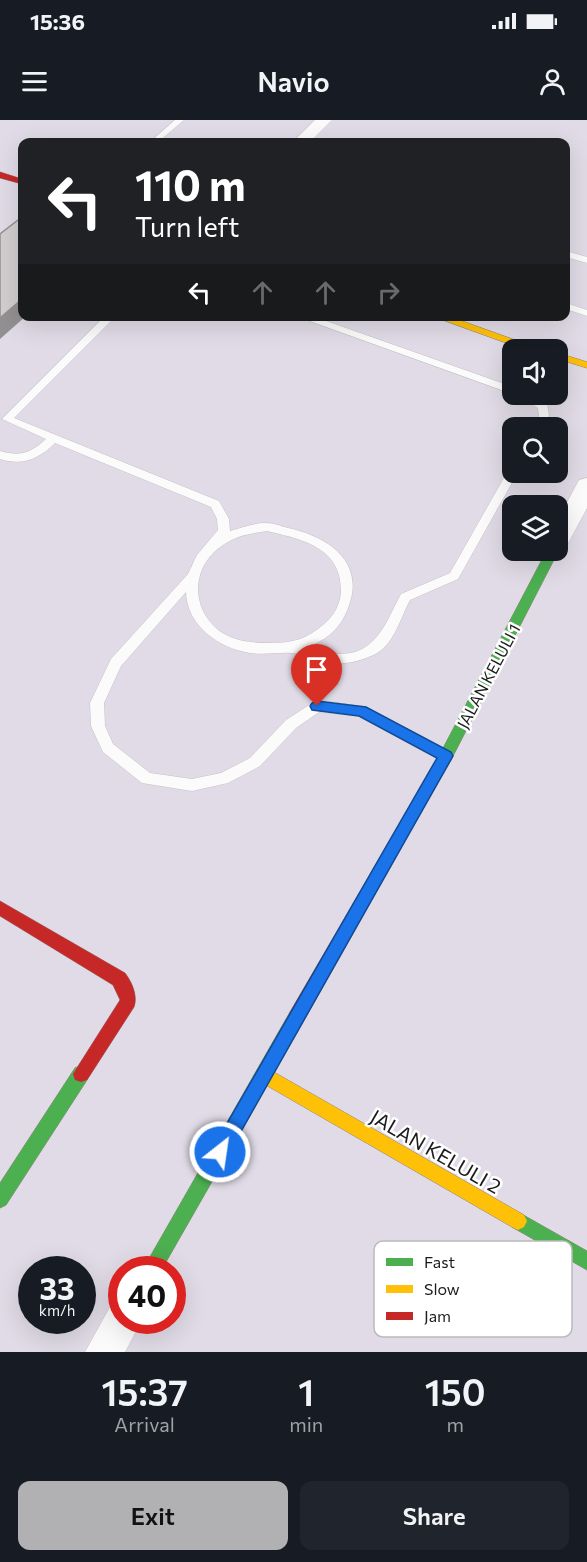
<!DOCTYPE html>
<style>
:root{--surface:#171b24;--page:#20242c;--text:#f1f3f6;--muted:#9ea1a6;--accent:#b1b1b3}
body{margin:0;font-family:Commissioner,sans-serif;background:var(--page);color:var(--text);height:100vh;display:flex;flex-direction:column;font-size:22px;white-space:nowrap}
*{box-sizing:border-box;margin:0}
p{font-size:20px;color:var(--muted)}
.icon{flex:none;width:33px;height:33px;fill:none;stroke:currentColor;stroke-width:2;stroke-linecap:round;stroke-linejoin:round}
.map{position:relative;height:1232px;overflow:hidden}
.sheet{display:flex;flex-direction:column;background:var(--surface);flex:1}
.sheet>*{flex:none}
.top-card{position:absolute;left:18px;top:18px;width:552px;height:183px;border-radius:12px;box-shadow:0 6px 24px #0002;background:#202124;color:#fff;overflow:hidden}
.controls{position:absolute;left:502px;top:219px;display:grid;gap:12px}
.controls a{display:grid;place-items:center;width:66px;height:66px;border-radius:12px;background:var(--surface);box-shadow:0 6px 24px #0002;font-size:30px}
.speed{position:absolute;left:18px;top:1136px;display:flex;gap:12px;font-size:30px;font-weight:700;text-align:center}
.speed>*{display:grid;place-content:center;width:78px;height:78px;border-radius:50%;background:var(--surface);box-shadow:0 6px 24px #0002;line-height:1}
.speed small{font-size:15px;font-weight:400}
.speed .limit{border:9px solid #d22;background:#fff;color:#111}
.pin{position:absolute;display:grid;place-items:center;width:51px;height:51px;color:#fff;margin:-62px -26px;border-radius:50% 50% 50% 0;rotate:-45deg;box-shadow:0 0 6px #0007}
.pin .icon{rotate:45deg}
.me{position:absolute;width:66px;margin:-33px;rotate:30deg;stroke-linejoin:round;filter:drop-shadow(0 0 4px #0008)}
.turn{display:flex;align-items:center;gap:21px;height:126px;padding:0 18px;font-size:27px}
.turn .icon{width:78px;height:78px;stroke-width:2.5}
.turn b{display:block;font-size:42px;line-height:51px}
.lanes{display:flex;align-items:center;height:57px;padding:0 18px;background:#0003;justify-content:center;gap:30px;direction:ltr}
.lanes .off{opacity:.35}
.eta{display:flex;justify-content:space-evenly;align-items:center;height:102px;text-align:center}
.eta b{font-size:36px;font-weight:600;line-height:42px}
.action{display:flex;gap:12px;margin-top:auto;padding:12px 18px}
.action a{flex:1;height:69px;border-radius:12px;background:var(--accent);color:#111;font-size:24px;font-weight:600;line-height:69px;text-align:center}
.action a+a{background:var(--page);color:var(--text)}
.status{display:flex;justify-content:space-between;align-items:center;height:42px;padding:0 30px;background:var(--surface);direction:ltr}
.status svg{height:16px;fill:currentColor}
header{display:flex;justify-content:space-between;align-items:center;height:78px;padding:0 18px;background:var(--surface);font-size:27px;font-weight:600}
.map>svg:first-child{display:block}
</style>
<div class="status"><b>15:36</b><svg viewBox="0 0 49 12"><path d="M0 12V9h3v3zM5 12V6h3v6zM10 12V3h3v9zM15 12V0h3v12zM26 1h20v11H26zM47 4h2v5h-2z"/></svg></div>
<header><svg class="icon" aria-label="menu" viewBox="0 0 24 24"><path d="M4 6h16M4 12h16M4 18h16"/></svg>Navio<svg class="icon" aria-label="person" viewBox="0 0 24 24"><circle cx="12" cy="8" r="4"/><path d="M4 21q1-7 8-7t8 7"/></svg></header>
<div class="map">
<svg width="587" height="1232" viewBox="0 0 587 1232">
<rect width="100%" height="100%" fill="#eae4e5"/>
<path fill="#e0dbe6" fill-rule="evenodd" d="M0,0H587V1232H0ZM22,22H566V196H22ZM513,230H558V274H513ZM513,308H558V352H513ZM513,386H558V430H513ZM32,1149H82V1200H32ZM122,1149H172V1200H122Z"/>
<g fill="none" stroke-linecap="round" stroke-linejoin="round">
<defs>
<path id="lane" d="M175,0H184L158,22H150Z
M566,131L587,137V143L566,137Z
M566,183L587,190V196L566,189Z
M105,196H116L14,298L219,381L229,399L230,411C241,408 254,403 266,403C273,403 281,406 288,408C333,418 369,446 345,495C338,510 324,521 308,527C318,529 330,534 341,534C377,534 387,500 401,474L450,453L509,349L513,348V352H518L458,459L410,480C401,497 395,520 380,531C375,535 368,537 363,539C334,550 319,535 292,533C278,532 264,535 250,533C219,528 187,506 186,472L121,546L104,583L105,606L113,624L150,653L192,659L221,653L250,638L286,600L317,580L366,587L451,632L453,636L451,640L446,642L441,640L359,596L319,592L296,608L260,646L228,663L192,671L142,663L103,632L91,606L90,583L111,539L188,454L197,435L218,410L217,399L211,387L55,323C39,339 22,346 0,339V331C20,337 31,333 46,319L2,299ZM267,411C301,419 341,427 341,470C341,484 334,496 323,505C307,519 290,524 269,523C251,523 231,521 217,509C187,483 194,440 228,422C239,415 254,413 267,411Z
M296,196H312L513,267V274Z
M518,274H532L547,283L549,296L544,308H533L539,296L538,288Z"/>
<path id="street" d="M315,0H332L310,22H293Z
M587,358V388L566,427L558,430V399L579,360Z
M122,1182V1200H142L125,1232H85L110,1187Z"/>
<path id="fast" d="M558,428L559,430L451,640L423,689L418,691L413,689L411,685L413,681L441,632L547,430H558Z
M296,890L302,892L304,898L302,904L162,1149H143L290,892Z
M81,946L87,948L89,954L87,960L6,1085L0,1088V1063L75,948Z
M518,1092L587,1131V1150L512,1107L509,1101L512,1095Z"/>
<path id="slow" d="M432,196H448L543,230H526Z
M558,233L587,242V248L558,239Z
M265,947L524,1095L527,1101L524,1107L518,1110L512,1107L259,961L257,955L259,949Z"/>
<path id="jam" d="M0,52L22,59V64L0,58Z
M418,679L423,681L425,685L423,689L302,904L296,906L290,904L288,898L290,892L413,681Z
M0,781L125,853C132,862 138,876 134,887L87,960L81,962L75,960L73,954L120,880L113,865L0,796Z"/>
</defs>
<use href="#lane" stroke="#c5c3c3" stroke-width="1"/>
<use href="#street" stroke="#c5c3c3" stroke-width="1"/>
<use href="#fast" stroke="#94817d" stroke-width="1"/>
<use href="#slow" stroke="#94817d" stroke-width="1"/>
<use href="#jam" stroke="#94817d" stroke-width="1"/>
<use href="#lane" fill="#fcfbfb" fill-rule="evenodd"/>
<use href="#street" fill="#fcfbfb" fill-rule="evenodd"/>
<use href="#fast" fill="#4caf50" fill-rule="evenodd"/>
<use href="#slow" fill="#ffc107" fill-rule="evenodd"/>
<use href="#jam" fill="#c62828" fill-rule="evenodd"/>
</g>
<path fill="#939091" d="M22,179V196H26L0,219V198Z"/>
<path fill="#d2cecf" stroke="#939091" stroke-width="1.5" d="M22,97V179L0,198V114Z"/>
<path fill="#1a73e8" stroke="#114b97" stroke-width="1.5" d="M317,581L366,587L451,632L453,636L226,1038L220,1041L214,1038L211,1032L214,1026L437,638L359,596L312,590L310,586L312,583Z"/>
<g text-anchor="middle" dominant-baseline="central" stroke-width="5" stroke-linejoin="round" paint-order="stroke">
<g font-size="16" fill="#1b1b1b" stroke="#fff">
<text transform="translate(488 556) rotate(-62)">JALAN KELULI 1</text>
</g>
<g font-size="20" fill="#1b1b1b" stroke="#fff">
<text transform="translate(436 1031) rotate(30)">JALAN KELULI 2</text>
</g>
</g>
<rect x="374" y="1121" width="198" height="96" rx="9" fill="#fff" stroke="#bbb" stroke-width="1.5"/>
<rect x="386" y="1138" width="27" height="8" fill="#4caf50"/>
<rect x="386" y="1165" width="27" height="8" fill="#ffc107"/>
<rect x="386" y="1192" width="27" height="8" fill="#c62828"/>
<g font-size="16" fill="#1b1b1b">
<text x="424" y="1148">Fast</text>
<text x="424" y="1175">Slow</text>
<text x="424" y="1202">Jam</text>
</g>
</svg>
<div class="controls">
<a><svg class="icon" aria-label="sound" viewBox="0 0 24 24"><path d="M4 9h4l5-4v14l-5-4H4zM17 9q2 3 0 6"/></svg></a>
<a><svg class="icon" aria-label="search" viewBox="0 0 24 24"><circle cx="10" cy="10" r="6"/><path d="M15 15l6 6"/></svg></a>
<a><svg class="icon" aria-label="layers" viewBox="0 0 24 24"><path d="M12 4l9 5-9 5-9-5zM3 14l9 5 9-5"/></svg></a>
</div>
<div class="speed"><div>33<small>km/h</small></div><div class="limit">40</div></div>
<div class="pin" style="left:317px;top:586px;background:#d93025"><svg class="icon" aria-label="arrive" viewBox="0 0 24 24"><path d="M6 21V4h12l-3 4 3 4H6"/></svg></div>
<svg class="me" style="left:220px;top:1032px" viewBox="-20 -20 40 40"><circle r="17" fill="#1a73e8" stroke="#fff" stroke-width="3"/><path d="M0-11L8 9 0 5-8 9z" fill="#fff"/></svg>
<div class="top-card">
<div class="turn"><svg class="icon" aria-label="left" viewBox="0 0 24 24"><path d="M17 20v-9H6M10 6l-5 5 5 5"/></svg><div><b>110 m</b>Turn left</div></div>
<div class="lanes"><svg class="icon" aria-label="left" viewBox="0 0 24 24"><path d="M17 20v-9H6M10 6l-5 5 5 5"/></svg><svg class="icon off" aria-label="ahead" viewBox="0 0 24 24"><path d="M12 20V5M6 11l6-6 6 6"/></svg><svg class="icon off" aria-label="ahead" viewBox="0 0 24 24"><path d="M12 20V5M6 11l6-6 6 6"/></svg><svg class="icon off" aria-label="right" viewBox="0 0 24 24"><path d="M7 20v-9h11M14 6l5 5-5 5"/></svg></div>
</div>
</div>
<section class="sheet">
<div class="eta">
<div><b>15:37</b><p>Arrival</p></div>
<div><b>1</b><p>min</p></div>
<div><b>150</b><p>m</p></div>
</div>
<div class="action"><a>Exit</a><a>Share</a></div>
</section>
